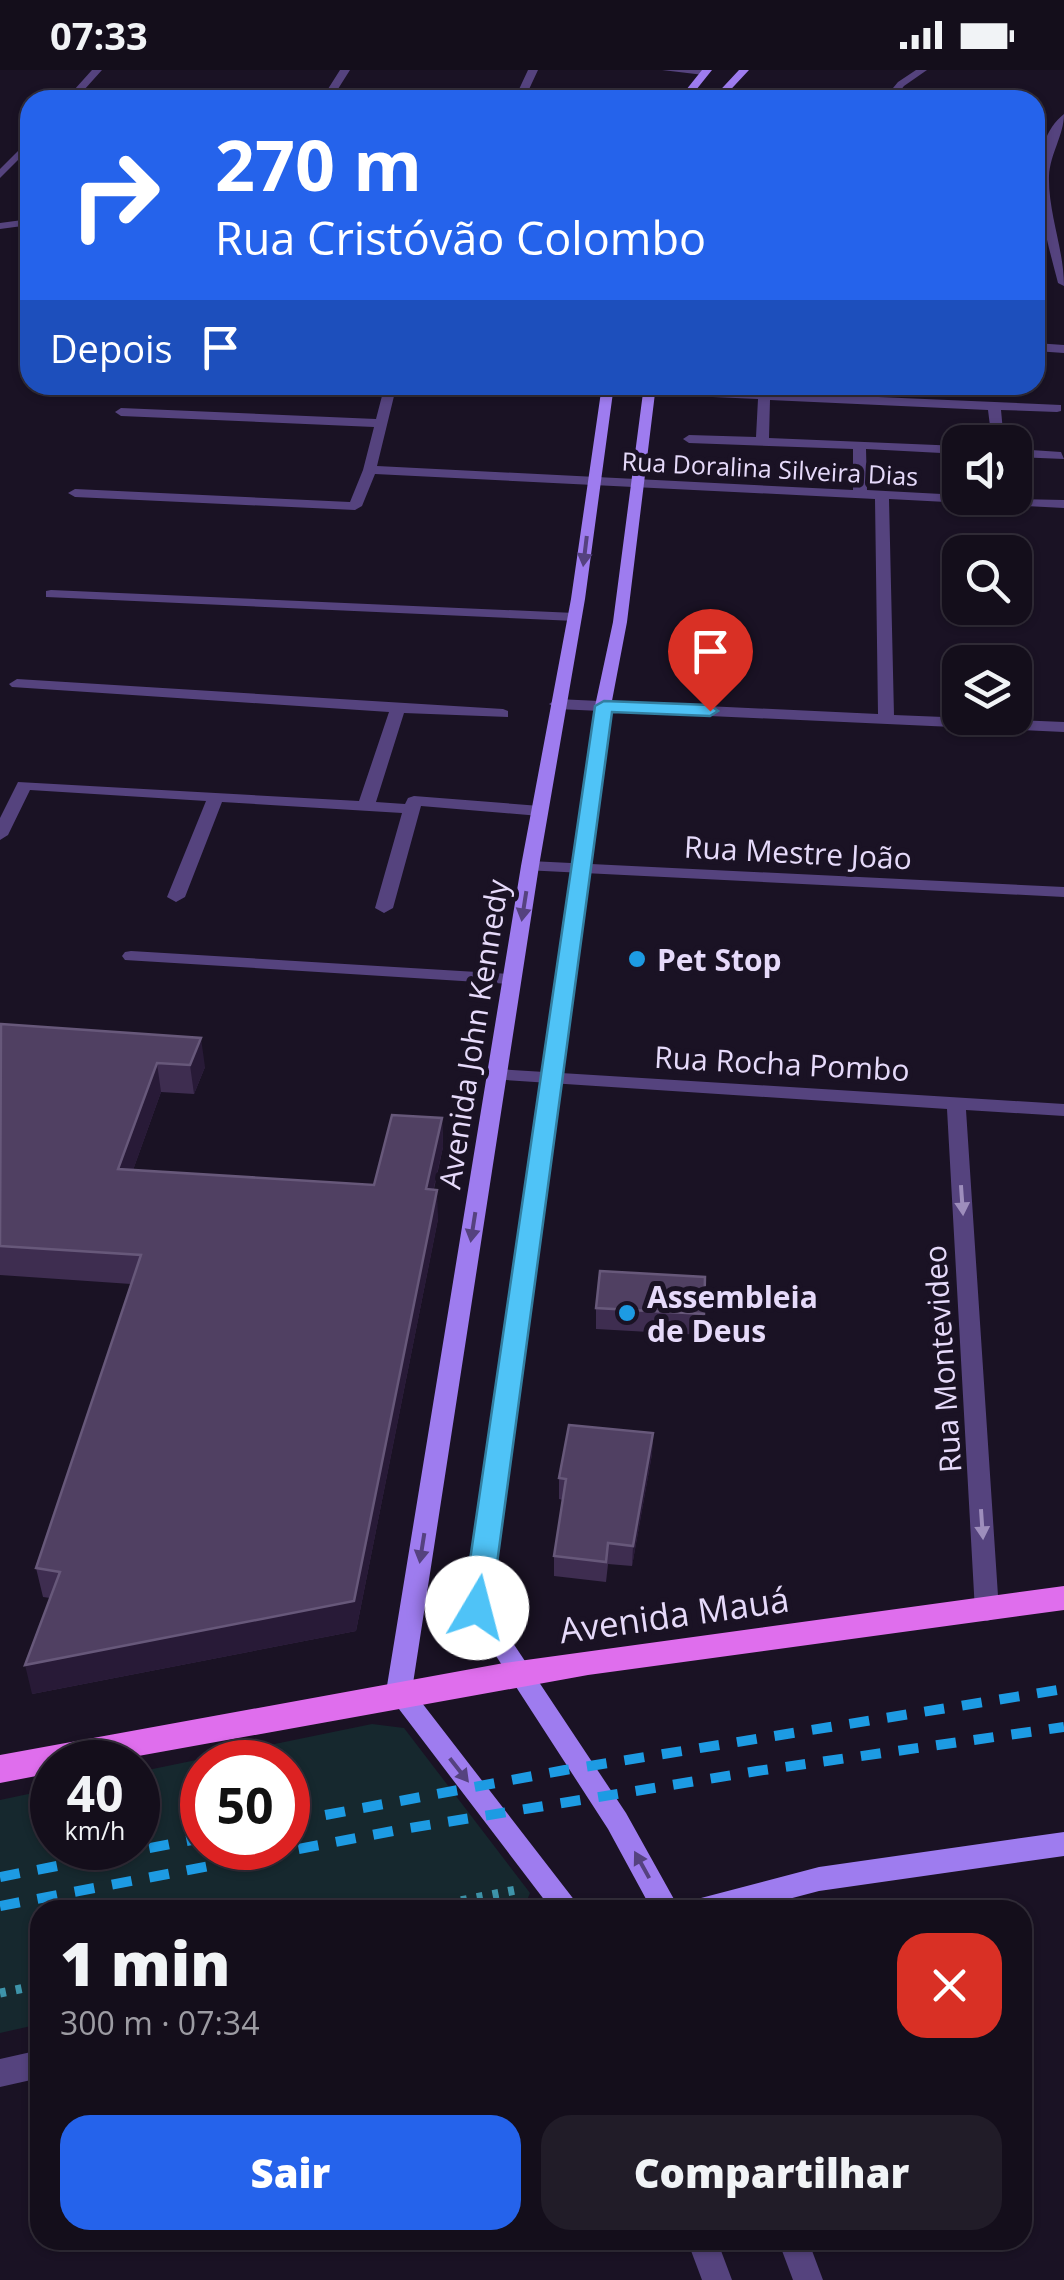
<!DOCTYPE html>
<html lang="pt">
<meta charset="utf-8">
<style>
:root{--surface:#140e1b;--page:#211c28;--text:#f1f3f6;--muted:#9d9ca3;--line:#332e3a;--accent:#2563eb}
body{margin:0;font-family:"Open Sans",sans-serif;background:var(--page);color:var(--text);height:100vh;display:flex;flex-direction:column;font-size:38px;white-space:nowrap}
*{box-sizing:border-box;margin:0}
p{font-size:32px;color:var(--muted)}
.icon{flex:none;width:55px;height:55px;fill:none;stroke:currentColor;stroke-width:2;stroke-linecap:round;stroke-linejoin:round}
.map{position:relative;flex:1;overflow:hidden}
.panel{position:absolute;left:30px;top:1830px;width:1002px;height:350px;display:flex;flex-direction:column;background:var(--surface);border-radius:30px;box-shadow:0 2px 8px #0004,0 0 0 2px var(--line)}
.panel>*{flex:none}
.hud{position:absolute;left:20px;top:20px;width:1025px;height:305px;border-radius:30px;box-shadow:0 2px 8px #0004,0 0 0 2px var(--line);background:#2563eb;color:#fff;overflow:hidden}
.buttons{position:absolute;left:942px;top:355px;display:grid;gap:20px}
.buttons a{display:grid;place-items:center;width:90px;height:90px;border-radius:20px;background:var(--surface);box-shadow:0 2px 8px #0004,0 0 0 2px var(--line);font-size:50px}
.speed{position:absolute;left:30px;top:1670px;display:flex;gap:20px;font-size:50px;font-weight:700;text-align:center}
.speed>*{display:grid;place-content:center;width:130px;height:130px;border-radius:50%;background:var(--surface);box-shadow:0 2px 8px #0004,0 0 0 2px var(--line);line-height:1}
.speed small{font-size:25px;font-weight:400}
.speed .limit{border:15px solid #d22;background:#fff;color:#111}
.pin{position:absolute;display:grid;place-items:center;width:85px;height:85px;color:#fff;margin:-102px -42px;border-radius:50% 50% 50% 0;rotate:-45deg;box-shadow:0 0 10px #0007}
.pin .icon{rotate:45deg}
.me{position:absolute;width:110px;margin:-55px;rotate:8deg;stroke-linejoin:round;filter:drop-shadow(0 0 8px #0008)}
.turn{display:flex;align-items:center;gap:35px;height:210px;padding:0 30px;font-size:45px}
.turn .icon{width:130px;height:130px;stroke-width:2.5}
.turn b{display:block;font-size:70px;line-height:85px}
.then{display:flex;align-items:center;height:95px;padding:0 30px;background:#0003;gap:20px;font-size:38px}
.round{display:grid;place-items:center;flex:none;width:105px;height:105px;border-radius:30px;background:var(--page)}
.head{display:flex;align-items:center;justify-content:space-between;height:170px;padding:0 30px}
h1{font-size:60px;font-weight:800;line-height:75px}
.action{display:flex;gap:20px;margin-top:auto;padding:20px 30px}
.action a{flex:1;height:115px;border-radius:30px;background:var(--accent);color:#fff;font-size:40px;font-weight:800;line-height:115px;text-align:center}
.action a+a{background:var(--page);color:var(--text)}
.status{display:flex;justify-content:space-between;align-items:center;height:70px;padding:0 50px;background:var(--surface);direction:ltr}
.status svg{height:28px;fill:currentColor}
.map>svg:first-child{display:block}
</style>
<div class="status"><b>07:33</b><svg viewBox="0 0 49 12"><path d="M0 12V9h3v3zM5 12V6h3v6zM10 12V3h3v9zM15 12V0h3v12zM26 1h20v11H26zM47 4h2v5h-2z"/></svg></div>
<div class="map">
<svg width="1064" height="2210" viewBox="0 0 1064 2210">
<rect width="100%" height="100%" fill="#1a1224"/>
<path fill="#16282e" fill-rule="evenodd" d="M372,1654L404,1658L530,1823L523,1840H40V1954L0,1963V1730L52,1719V1778H138V1702ZM202,1692H288V1778H202Z"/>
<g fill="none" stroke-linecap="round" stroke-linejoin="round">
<path stroke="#3e94aa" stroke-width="9" stroke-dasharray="6 10" stroke-linecap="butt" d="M414,1840L516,1820
M0,1923L40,1915"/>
<path fill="#55437e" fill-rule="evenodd" d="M131,881L512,904L521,909L512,914L125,890L122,886L125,882Z"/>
<path fill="#55437e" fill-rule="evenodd" d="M92,0H102L75,30H65Z
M340,0H350L331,30H321Z
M528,0H538L524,30H514Z
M662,0H707L709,2L704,5Z
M916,0H927L904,16L893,30H883L898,12Z
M1064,44C1064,65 1050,84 1049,106C1048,143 1064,179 1064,216L1058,213C1046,166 1019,80 1064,44Z
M30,69V78L0,108V99Z
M30,149V155L0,159V153Z
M1035,273L1064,275V283L1035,281Z
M649,317L1061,335V341L1057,342L1001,340L1004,372H992L988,340L770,330L769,368L960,376V384L866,379L867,420L960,425V428L1064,430V438L889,429L894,645L1064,652V662L557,639L549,634L557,629L878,644L875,429L375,404L362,436L355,440L75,427L68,423L75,419L350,432L363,400L374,357L121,346L115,342L121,338L376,349L383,322L389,318L395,322L377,396L853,420V379L689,373L683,369L689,365L756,367L758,329L645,324L643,321Z
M1015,379L1061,382L1064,389L1015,387Z
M51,520L575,543L582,547L575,551L46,527V521Z
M17,609L503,639L508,641V647L404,643L376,732L405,734L408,728L414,726L540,736L548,741L540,746L421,736L393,838L384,843L375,838L402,743L222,732L185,827L176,832L167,827L206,731L30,720L8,765L0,770V748L18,712L359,731L389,642L12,617L9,614Z
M530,791L1064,817V827L524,800V792Z
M497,999L1064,1034V1046L966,1040L999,1541L996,1548L987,1551L978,1548L975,1541L947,1039L490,1009L487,1005L490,1001Z
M40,1980V2008L0,2017V1989Z
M687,2170H717L732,2210H702Z
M778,2170H808L823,2210H793Z"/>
<path fill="#9e7cef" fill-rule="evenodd" d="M702,0H712L688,30H678Z
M739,0H749L721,30H711Z
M602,315H614L585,529L539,796L412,1620L582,1840H552L386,1622L521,796L571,529Z
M644,315H656L627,552L611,636L489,1537L626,1743L680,1840H652L608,1759L465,1538L595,636L613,552Z
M1064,1762V1786L819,1821L747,1840H687L691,1831L701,1828L819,1797Z"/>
<path fill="#df6eed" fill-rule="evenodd" d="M1064,1516V1540L588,1605L105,1692H52V1703L0,1713V1685L504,1593Z"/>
<path stroke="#1d9be3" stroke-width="10" stroke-dasharray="20 18" stroke-linecap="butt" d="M288,1752L565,1700L1064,1619
M0,1807L202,1768
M0,1836L398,1760L757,1701L1064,1657"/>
</g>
<path fill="#3e2d50" d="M0,956L205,997L194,1024L161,1022L133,1100L374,1115L442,1048L443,1077L434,1119L438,1149L356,1561L32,1624L50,1528L43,1527L36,1498L131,1214L0,1205Z
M596,1238L704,1244L703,1265L596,1259Z
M653,1363L652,1384L632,1496L608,1494L606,1512L554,1506V1486L563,1430L559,1429V1408Z"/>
<path fill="#281a37" d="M201,968L205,997L194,1024L190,995Z
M157,993L161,1022L123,1128L118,1099Z
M442,1048L443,1077L427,1148L426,1119Z
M437,1120L438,1149L356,1561L32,1624L25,1595Z
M653,1363L652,1384L632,1496L633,1476Z"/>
<path fill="#504062" stroke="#67587a" stroke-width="2.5" d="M1,954L201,968L190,995L157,993L118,1099L374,1115L392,1045L442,1048L426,1119L437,1120L354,1531L25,1595L60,1502L36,1498L141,1185L0,1176Z
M600,1201L705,1207L704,1244L596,1238Z
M569,1355L653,1363L633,1476L608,1473L606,1492L554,1486L566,1409L559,1408Z"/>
<defs><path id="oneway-solid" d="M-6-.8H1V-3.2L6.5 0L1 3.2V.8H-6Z" transform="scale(2.5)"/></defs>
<g fill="#55427f">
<use href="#oneway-solid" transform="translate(585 481) rotate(97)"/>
<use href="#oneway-solid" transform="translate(524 836) rotate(99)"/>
<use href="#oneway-solid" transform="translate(473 1157) rotate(99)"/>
<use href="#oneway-solid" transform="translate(422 1478) rotate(99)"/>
<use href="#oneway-solid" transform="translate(459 1700) rotate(52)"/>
<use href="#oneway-solid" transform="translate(642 1795) rotate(-119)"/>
</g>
<g fill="#9e8ebc">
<use href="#oneway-solid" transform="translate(962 1130) rotate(86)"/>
<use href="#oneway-solid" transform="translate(982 1454) rotate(86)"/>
</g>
<path fill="#4fc3f7" stroke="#337fa1" stroke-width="2.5" d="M604,631L710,635L718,641L710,646L612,642L491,1538L487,1546L477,1549L467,1546L463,1538L595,636Z"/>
<g fill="#1d9be3" stroke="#1a1224" stroke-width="4">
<circle cx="637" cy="889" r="10"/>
<circle cx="627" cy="1243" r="10"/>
</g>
<g text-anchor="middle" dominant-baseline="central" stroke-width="10" stroke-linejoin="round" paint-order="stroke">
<g font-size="25" fill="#e6dafa" stroke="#1a1224">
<text transform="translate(770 398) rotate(3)">Rua Doralina Silveira Dias</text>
</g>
<g font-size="30" fill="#e6dafa" stroke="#1a1224">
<text transform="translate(798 782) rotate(3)">Rua Mestre João</text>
<text transform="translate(473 964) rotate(-81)">Avenida John Kennedy</text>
<text transform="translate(782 993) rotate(3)">Rua Rocha Pombo</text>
<text transform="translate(942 1289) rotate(-94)">Rua Montevideo</text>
</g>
<g font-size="30" font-weight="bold" fill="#e6dafa" stroke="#1a1224" text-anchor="start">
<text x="657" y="889">Pet Stop</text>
<text x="647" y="1226">Assembleia<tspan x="647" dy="34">de Deus</tspan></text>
</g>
<g font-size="35" fill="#e6dafa" stroke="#1a1224">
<text transform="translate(674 1544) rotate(-8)">Avenida Mauá</text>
</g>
</g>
</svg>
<div class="buttons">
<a><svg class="icon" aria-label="sound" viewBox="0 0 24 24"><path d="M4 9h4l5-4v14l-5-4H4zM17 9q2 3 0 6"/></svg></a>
<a><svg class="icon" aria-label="search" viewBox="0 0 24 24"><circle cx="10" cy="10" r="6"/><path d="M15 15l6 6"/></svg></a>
<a><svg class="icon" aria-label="layers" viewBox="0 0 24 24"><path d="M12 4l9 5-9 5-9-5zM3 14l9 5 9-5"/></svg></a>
</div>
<div class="speed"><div>40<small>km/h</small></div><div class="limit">50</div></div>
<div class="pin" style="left:710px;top:641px;background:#d93025"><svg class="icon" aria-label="arrive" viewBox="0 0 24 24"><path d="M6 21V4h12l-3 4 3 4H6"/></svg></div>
<svg class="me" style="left:477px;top:1538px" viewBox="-20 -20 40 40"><circle r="19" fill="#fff"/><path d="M0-13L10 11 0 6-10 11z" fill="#4fc3f7"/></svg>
<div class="hud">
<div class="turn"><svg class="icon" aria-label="right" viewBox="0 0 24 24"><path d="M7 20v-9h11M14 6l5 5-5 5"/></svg><div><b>270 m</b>Rua Cristóvão Colombo</div></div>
<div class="then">Depois<svg class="icon" aria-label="arrive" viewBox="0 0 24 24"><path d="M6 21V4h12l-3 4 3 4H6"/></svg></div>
</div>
<section class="panel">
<div class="head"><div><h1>1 min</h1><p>300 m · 07:34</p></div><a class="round" style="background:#d93025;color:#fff"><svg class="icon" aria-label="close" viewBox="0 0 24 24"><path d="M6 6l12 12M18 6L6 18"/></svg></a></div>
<div class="action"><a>Sair</a><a>Compartilhar</a></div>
</section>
</div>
